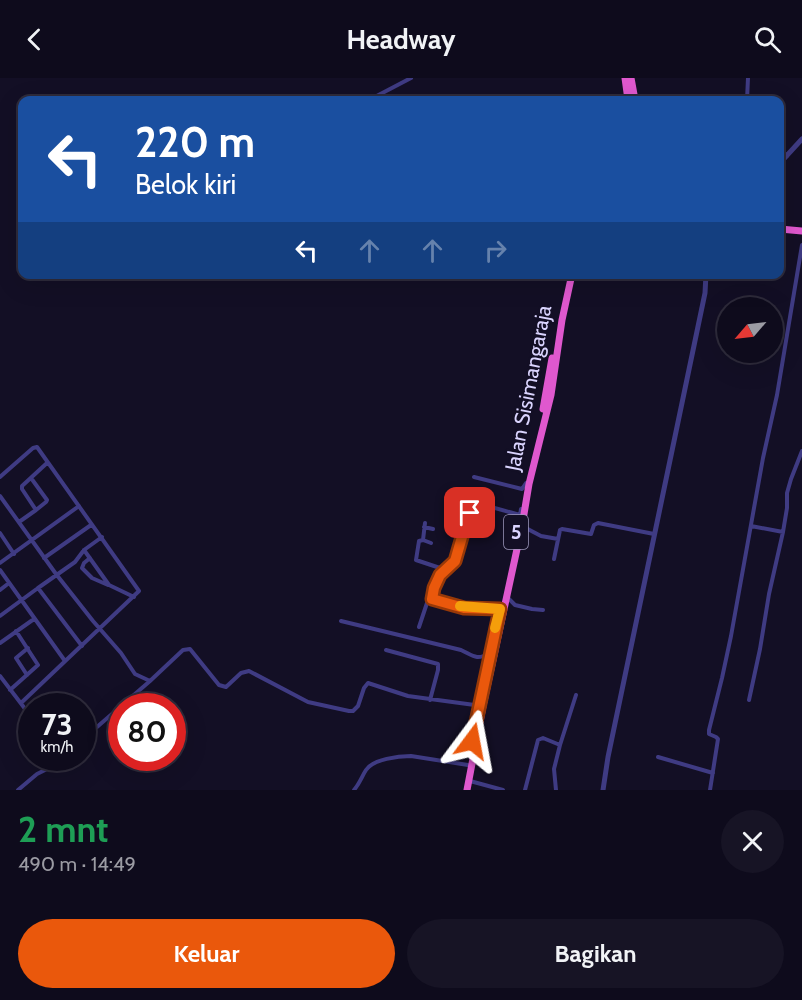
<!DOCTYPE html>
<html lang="id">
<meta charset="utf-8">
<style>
:root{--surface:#0e0b1c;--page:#171425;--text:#f1f3f6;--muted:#9b9ba3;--line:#2e2b3b;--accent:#ea580c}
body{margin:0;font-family:Cabin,sans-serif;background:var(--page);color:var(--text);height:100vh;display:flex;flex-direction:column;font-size:22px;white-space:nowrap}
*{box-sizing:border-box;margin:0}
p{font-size:20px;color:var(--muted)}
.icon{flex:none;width:33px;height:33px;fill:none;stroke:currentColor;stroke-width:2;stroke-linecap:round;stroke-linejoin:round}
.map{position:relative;height:712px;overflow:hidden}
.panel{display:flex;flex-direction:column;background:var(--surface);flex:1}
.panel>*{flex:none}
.banner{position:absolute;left:18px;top:18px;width:766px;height:183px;border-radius:12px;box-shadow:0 6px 24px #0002,0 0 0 2px var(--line);background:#1a4fa0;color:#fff;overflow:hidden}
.needle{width:39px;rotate:242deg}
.controls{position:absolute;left:717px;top:219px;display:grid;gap:12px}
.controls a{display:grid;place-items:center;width:66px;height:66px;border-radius:50%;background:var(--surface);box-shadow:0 6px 24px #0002,0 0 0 2px var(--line);font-size:30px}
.speed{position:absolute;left:18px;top:615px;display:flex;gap:12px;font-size:30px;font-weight:700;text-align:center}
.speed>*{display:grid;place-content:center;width:78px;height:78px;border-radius:50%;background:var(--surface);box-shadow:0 6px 24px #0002,0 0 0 2px var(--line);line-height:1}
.speed small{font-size:15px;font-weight:400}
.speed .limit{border:9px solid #d22;background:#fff;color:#111}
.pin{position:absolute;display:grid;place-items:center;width:51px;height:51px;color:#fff;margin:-26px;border-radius:12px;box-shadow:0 3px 9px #0006}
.me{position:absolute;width:66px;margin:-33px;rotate:13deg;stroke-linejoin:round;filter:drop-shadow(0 0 4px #0008)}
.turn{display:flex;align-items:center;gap:21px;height:126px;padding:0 18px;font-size:27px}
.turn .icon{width:78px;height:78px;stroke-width:2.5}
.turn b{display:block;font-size:42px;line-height:51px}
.lanes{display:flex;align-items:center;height:57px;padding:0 18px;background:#0003;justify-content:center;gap:30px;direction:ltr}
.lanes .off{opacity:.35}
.round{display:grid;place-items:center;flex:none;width:63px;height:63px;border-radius:32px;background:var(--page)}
.headline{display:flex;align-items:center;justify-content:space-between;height:102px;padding:0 18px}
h1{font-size:36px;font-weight:800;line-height:45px;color:#1e9e55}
.primary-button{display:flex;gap:12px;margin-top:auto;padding:12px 18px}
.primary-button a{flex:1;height:69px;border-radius:36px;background:var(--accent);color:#fff;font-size:24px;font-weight:800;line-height:69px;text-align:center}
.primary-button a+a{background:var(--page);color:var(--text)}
header{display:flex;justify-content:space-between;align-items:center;height:78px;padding:0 18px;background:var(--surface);font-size:27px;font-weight:800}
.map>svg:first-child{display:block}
</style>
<header><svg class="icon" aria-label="back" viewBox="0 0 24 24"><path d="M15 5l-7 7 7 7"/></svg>Headway<svg class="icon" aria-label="search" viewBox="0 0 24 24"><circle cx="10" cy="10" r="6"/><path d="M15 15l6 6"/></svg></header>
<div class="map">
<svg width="802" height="712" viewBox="0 0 802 712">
<rect width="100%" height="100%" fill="#130f25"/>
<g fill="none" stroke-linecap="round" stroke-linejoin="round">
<path stroke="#3f3b83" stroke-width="4" d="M369,22L411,0
M747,22L748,0
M780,70L787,78
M0,399L33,370L37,369L139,513L21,625
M474,399L522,411L526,405L528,406
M31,400L47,422L46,424L36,432
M0,418L56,496L93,543L121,575L135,596L150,603L183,572L190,571L219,607L226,609L241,595L249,593L308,624L349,633H353L358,628L364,610L368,605L408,618L482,628
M19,444L36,432L22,411V408L47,385
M425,445L423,462L419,463L416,482L440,490L444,493L455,483L473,424L520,437L521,431L524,432
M522,448L541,458L558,461
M751,448L783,454
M424,449L433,451
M0,455L14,476
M423,462L431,465
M84,472L109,507L134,519
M44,480L91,447
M90,480L84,485L82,490L92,500L108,507
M554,481L560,452L562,451L591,456L594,447L598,445L654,456
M0,485L79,428
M0,492L65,583
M38,510L75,484L84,472L102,459
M0,512L9,505
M507,519L515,527L532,531L543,532
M432,521C434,511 436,500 444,493
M0,538L38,510L82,568
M341,543L461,572C474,578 475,582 490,576L494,577
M419,549L427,525L432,521L464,530L500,531L503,532
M0,565L34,541
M386,572L438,586V592L430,622
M27,597L16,580L28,570
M0,598L32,640
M10,612L38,587L16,553
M749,622L760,571L769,516L783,454L787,430V415L791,401L802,373
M82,662L150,603
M658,679L713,695
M470,703L503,712
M18,712L37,696L53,688L62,680
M354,712C360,705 362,698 366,692C373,681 399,678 411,678L468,687
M525,712L538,662L543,660L560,667
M556,712L554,691L560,667L576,617
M710,712L718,661L716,659L709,656V652L722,600L731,558L763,380L777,317L802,167"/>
<path stroke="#3f3b83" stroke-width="5" d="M780,85L802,61
M603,712L608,679L705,215L706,196"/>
<path stroke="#df58ce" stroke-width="7" d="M625,0L628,22
M631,0L635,22
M780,151L802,153
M543,331L552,280
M467,712L483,628L522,448L529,406L551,317L562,242L572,196"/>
</g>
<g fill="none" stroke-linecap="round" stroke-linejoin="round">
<defs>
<path id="route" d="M470,435L462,459L455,483L440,497L434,510L432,521L464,530L500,531L472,663"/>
</defs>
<use href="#route" stroke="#983908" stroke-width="15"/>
<use href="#route" stroke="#ea580c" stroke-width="10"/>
<path stroke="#f59e0b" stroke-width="10" d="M460,528L500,531L495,550"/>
</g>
<g text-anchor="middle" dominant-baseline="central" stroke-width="4.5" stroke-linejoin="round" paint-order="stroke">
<rect fill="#130f25" stroke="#9e99bd" stroke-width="1.5" x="504" y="437" width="24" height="34" rx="4.5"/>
<g font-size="20" font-weight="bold" fill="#dad4fe">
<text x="516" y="454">5</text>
</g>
<g font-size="21" fill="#dad4fe" stroke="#130f25">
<text transform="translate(528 310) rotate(-79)">Jalan Sisimangaraja</text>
</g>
</g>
</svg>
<div class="controls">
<a><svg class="needle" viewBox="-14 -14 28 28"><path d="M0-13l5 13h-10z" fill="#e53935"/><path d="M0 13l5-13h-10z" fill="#9b9ba3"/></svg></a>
</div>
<div class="speed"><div>73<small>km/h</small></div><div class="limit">80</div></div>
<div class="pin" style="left:470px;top:435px;background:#d93025"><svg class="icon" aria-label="arrive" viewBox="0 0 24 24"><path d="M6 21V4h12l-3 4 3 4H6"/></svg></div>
<svg class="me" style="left:472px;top:663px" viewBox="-20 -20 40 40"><path d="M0-17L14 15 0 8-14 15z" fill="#ea580c" stroke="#fff" stroke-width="4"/></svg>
<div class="banner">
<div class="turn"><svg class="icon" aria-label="left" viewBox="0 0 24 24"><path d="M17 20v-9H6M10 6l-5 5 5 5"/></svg><div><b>220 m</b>Belok kiri</div></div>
<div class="lanes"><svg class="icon" aria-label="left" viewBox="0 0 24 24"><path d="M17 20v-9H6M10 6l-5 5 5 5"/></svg><svg class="icon off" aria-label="ahead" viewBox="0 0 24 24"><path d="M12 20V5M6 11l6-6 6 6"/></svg><svg class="icon off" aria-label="ahead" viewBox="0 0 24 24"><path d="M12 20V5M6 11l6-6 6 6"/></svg><svg class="icon off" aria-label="right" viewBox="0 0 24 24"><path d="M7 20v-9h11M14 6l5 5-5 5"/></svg></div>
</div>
</div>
<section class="panel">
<div class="headline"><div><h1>2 mnt</h1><p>490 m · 14:49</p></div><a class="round"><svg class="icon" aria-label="close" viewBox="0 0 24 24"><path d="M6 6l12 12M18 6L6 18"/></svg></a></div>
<div class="primary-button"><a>Keluar</a><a>Bagikan</a></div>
</section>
